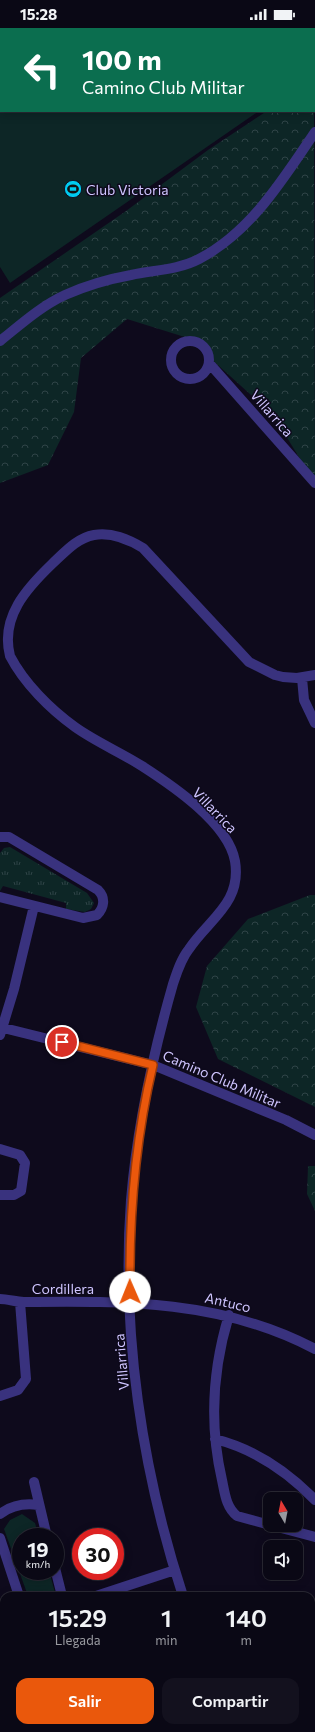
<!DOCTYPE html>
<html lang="es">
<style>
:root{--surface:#0a0815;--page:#13111e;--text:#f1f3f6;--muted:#999aa0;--line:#2a2934;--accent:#ea580c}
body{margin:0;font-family:Commissioner,sans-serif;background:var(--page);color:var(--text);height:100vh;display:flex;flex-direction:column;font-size:15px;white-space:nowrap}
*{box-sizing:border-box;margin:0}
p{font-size:13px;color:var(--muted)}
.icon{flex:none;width:22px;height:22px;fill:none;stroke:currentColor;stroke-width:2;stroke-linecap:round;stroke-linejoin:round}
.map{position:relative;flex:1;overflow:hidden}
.details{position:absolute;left:0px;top:1564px;width:315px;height:140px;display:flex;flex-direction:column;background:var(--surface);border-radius:12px 12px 0 0;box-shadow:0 2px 10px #0003,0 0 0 1px var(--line)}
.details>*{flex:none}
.hud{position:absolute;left:0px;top:0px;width:315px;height:84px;box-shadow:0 2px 10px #0003,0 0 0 1px var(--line);background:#0b6e4f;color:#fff;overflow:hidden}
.needle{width:26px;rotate:350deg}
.controls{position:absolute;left:263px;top:1464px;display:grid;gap:8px}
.controls a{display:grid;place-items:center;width:40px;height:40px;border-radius:8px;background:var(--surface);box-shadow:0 2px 10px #0003,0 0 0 1px var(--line);font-size:20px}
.speed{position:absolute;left:12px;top:1500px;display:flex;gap:8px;font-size:20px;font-weight:700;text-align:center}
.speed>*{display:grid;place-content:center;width:52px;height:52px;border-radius:50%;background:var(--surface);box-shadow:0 2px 10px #0003,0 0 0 1px var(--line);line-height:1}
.speed small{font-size:10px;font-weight:400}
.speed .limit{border:6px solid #d22;background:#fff;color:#111}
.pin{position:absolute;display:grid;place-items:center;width:34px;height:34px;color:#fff;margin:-17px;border:2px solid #fff;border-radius:50%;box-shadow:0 1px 4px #0007}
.me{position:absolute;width:44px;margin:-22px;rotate:359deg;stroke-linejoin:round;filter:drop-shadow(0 0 3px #0008)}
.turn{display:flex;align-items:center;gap:14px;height:84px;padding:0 16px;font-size:18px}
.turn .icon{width:52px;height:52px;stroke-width:2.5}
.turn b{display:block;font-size:28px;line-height:34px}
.eta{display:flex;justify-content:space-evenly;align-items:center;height:68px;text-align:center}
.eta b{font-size:24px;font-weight:600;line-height:28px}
.primary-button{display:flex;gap:8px;margin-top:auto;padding:8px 16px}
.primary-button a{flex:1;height:46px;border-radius:12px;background:var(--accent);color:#fff;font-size:16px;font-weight:600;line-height:46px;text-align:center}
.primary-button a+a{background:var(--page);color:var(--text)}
.status{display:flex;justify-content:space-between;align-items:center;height:28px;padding:0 20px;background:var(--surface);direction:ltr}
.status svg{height:11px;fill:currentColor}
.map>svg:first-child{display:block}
</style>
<div class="status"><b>15:28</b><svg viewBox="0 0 49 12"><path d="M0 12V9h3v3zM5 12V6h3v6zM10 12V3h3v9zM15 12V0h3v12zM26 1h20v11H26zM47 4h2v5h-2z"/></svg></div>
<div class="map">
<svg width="315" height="1704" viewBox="0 0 315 1704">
<defs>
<pattern id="grass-tufts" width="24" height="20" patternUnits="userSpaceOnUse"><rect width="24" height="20" fill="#0d2626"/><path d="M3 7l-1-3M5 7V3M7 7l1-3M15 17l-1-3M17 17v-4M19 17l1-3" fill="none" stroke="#2f4447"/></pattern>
<pattern id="forest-crowns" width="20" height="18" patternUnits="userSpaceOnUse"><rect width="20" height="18" fill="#0d2626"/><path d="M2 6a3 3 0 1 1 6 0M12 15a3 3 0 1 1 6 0" fill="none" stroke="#2f4447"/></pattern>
</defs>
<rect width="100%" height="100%" fill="#0e0a1c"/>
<path fill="url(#grass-tufts)" d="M10,819L87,865L94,875L91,881L85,884L66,881V875L3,858L0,863V825L4,820Z"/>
<path fill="url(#forest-crowns)" d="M314,52L315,455L273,387L188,310L127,291L81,330L74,384L48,437L0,455V270L126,183L208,122L267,83H314Z
M310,867H315V1079L218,1031L196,979L207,938L248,891Z
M308,1138H315V1183L307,1166Z"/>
<path fill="#0d2626" d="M0,0H291L292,1H1V83H259L10,255L0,239Z
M22,1486L35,1495L39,1509H21V1543H49L56,1568H28L4,1501L10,1492Z"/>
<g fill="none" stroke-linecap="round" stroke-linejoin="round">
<path stroke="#39327e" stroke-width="10" d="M0,313C20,297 41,278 65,267C85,258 109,251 131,247C154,242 178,242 199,231C251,204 283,151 315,104
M171 332a19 19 0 1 1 38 0a19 19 0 1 1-38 0Z
M209,335L315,455
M302,650L304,672L315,695
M0,809H9L98,862C106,870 104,880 97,887L83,890L0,869
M0,999L153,1037L286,1092L315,1107
M0,1007L14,961L34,878
M0,1121L20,1127L25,1135L21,1163L14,1167H0
M0,1271C8,1271 16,1274 24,1274C126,1273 222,1272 315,1321
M229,1287C212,1343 209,1396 222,1452C225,1466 226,1479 237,1488L270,1497
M0,1368L18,1362L26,1351L20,1274
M215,1411C254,1421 287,1443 315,1472
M34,1454L47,1509
M0,1486C12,1477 24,1475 38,1477
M270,1497L315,1509
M0,1510L19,1568
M55,1540L62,1568
M96,1568L175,1542
M183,1568C142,1443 121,1304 131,1172C137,1099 153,1026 173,956C177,944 181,931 189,921C209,891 242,875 235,833C228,795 173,758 142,738C120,724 96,714 75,699C50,681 24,655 10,628C0,589 27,560 52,536C65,524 77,510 94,507C112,504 128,511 143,520L249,634L275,647L283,649L297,650L315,647
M311,1622L315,1623
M67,1700L69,1704
M113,1700L115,1704"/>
</g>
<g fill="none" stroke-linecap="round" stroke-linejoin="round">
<defs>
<path id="route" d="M62,1014L153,1037C135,1112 129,1187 130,1264"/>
</defs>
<use href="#route" stroke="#983908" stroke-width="10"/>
<use href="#route" stroke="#ea580c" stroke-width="7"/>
</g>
<defs>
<symbol id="stadium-disc" viewBox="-11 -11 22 22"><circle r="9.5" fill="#00cbf0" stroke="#0e0a1c"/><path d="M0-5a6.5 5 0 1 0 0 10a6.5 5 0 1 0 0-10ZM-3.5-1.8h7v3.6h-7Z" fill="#111"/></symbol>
</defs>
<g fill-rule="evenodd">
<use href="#stadium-disc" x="63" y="151" width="20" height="20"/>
</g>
<g text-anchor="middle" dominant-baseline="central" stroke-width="3" stroke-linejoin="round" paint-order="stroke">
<g font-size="14" fill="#cfc5ff" stroke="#0e0a1c" text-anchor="start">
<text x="86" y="161">Club Victoria</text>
</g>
<g font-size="14" fill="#cfc5ff" stroke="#0e0a1c">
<text transform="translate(272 385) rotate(49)">Villarrica</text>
<text transform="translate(215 782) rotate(46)">Villarrica</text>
<text transform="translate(222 1051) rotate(23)">Camino Club Militar</text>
<text x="63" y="1260">Cordillera</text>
<text transform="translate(228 1274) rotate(13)">Antuco</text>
<text transform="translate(121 1334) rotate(-95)">Villarrica</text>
</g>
</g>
</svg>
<div class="controls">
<a><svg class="needle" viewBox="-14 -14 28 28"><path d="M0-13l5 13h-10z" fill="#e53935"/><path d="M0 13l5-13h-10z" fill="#999aa0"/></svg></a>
<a><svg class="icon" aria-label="sound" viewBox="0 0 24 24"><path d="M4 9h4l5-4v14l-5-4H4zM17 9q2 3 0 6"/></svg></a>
</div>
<div class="speed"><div>19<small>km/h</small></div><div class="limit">30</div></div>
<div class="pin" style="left:62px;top:1014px;background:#d93025"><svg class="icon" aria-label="arrive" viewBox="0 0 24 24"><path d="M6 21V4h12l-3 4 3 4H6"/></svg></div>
<svg class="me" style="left:130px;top:1264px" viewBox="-20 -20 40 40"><circle r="19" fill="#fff"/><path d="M0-13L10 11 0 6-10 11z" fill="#ea580c"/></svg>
<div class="hud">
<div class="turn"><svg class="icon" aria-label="left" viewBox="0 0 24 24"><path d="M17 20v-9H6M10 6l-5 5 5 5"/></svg><div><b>100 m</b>Camino Club Militar</div></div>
</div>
<section class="details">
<div class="eta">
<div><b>15:29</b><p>Llegada</p></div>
<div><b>1</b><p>min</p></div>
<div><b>140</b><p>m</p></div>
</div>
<div class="primary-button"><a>Salir</a><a>Compartir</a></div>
</section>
</div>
